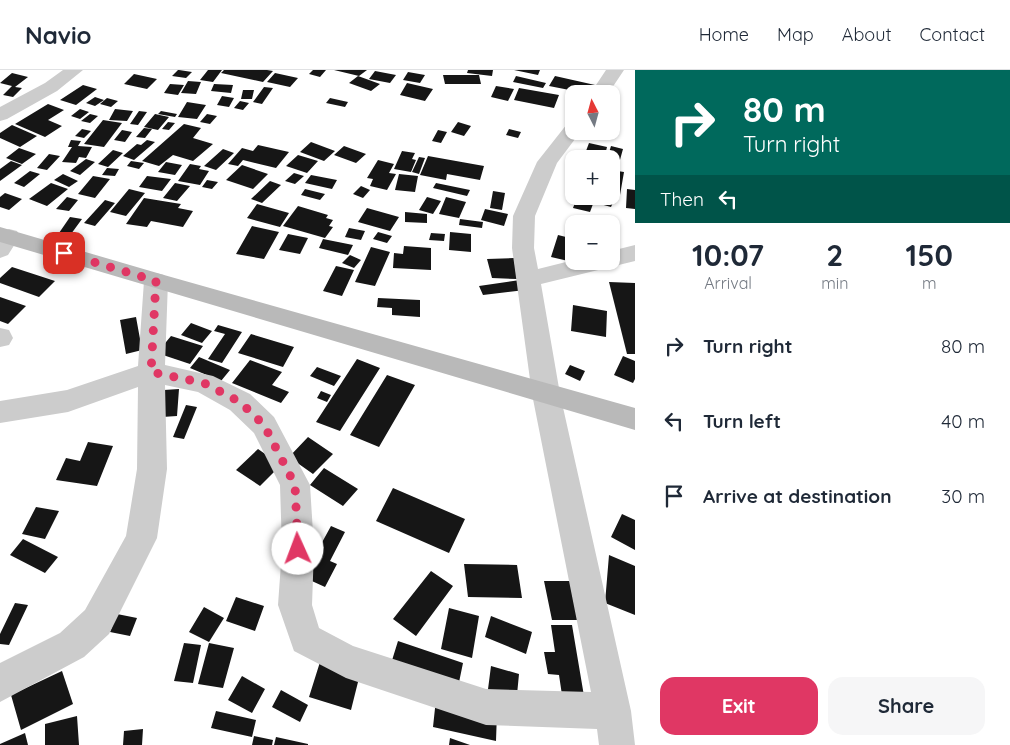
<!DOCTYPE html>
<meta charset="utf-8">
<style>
:root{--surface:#fff;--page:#f6f6f7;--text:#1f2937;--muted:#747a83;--line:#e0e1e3;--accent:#e03764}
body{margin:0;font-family:Quicksand,sans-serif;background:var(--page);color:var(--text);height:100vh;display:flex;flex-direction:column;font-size:19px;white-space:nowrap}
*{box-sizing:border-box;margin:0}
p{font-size:16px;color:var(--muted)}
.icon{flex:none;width:28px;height:28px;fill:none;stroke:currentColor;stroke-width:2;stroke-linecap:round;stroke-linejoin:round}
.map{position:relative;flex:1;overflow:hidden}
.sheet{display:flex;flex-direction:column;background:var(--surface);width:375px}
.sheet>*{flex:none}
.top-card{background:#00695c;color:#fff;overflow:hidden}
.needle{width:32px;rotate:354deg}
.buttons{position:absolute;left:565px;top:15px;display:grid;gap:10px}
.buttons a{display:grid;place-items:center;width:55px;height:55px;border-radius:10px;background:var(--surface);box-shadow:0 1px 4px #0004;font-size:25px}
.pin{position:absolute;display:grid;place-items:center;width:42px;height:42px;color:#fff;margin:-21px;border-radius:10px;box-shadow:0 2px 8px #0006}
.me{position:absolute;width:55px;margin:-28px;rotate:358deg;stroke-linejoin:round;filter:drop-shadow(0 0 4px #0008)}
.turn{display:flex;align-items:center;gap:18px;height:105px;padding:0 25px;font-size:22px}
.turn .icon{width:65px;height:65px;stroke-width:2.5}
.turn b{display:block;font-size:35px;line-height:42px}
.then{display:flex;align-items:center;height:48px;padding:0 25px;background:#0003;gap:10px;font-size:19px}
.eta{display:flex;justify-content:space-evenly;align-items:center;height:85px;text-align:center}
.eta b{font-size:30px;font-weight:800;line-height:35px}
.button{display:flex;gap:10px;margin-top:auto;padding:10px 25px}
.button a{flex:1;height:58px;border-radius:15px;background:var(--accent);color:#fff;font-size:20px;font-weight:800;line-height:58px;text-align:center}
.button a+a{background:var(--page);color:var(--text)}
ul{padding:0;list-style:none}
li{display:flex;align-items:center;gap:15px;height:75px;padding:0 25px}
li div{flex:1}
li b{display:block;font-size:19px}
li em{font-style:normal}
header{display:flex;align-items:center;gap:30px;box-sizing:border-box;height:70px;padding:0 25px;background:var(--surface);border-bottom:1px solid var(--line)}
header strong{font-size:24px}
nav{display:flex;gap:28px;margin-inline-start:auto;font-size:18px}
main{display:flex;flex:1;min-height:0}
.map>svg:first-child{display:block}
</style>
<header>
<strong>Navio</strong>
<nav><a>Home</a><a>Map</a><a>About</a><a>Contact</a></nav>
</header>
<main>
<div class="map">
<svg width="635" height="675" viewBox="0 0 635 675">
<rect width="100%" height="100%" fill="#fff"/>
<path fill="#161616" d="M178,0H179L192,2L186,8L172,6Z
M208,0H222L213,12L200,10Z
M224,0H267L273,1L263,12L221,3Z
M313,0H326L320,7L309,4Z
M334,0H367L359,6Z
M468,0H493L492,6L467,3Z
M514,0H540L538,5Z
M375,1L396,5L390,13L369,9Z
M408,2L425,5L420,13L403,10Z
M12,3L28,7L15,17L22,18L13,27L3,25L12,16L0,13Z
M275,3L298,8L290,17L267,12Z
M134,4L157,9L147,19L124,14Z
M443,5H479L481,14H445Z
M358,6L380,14L371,21L349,13Z
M516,6L546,13L543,18L513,12Z
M555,6L595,15L590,24L549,16Z
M188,11L201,12L196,24L181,23Z
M407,13L433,19L425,31L400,25Z
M170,14L184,15L178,25L164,23Z
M214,14L233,15L231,23L211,21Z
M83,15L97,19L76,35L60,30Z
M496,16L514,19L508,31L491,27Z
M264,17L273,18L262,34L253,32Z
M519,18L559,25L554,38L514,30Z
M243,20H254L252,29H241Z
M222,26L234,28L229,37L217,35Z
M95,27L104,30L95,36L86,33Z
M107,28L118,31L111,37L100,34Z
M330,28L348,32L345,37L326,33Z
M240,31L249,33L243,40L234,38Z
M187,32L206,35L197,49L178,47Z
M48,34L64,40L48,50L62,56L45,67L15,54Z
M80,39L89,42L80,49L71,46Z
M115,39L133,41L127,51L109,50Z
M139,41L147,42L138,55L130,54Z
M161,41L177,44L175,47L158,44Z
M90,44L98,46L90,53L81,51Z
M155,44L169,47L158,60L144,57Z
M207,44L217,46L210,54L200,52Z
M103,50L122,53L104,77L84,74Z
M168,52L175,53L169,60L162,59Z
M458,52L471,56L464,66L451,62Z
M184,54L201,58L193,68L213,74L193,91L173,85L159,96L142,91Z
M12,55L37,66L20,77L0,68V63Z
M144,58L152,59L145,68L136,67Z
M82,59L91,61L84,68L75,66Z
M509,59L521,62L518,68L506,65Z
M122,60L132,62L125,72L114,70Z
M438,60L447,62L441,73L432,71Z
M71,70L81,71L78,76L92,77L86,88L79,87L76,93L62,92L72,77H68Z
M147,70L155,72L134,90L123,86L137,74L141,75Z
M311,72L335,81L324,91L300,82Z
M589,73L607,77L604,89H583Z
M258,75L289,82L276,98L243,90L238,96L228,94L242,78L253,81Z
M344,76L366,84L356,93L334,85Z
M611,76L623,79L618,97L611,95V89H607Z
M19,78L36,84L22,94L6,88Z
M223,79L234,83L216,100L204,96Z
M113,80L123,83L108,97L98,94Z
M402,81L415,83L412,89L416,90L411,102L394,99Z
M49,84L60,86L47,100L37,98Z
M298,85L318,91L307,103L286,96Z
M428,86L484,96L480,110L447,104L446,110L420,105Z
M419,87L425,88L419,104L412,102Z
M86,89L95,92L80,105L70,101Z
M378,90L394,94L389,103L396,104L387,120L370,116L373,109L367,108Z
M11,91L22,95L0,111V99Z
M131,91L144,93L139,99L127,96Z
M166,92L182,95L175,105L158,102Z
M190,94L201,96L199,99L209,101L200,115L178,111Z
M242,95L268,104L253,119L226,110Z
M107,98L119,99L115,106L102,105Z
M611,100L624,102L620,125L611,123Z
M30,101L40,104L24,117L14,113Z
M294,103L304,106L295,114L285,111Z
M63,104L78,111L69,117L54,110Z
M399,104L418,106L415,122L395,120Z
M311,105L337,110L332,119L305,113Z
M573,105H574V126L568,125Z
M93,106L110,109L95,128L78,124Z
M147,106L171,109L162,121L139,117Z
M207,110L218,112L212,119L202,117Z
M270,111L281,115L262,133L251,129Z
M51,113L68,119L47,136L29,129Z
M175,113L190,116L177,131L163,128Z
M436,113L470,120L467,126L433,118Z
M361,116L370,120L363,128L353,124Z
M129,119L145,123L126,146L110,142Z
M305,119L325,124L320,130L301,125Z
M627,119L635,120V139L626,138Z
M493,121L505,123L502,140L490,138Z
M5,123L22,129L9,140L0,137V127Z
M591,126H609L615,128L611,137L589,131Z
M67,127L78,130L69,141L56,139Z
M427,127L441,131L433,144L419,140Z
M446,127L466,132L459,148L439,144Z
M144,128L181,134L178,138L193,141L183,157L151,151L147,157L126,154Z
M105,130L115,133L95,156L84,153Z
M576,130L593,134L590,142L573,138Z
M257,134L289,143L280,157L247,148Z
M298,136L328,145L326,148L333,150L329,156L333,157L325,168L283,156Z
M367,138L399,147L390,161L358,152Z
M485,139L508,144L504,156L481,150Z
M405,142L427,144V153L405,152Z
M70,147L82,149L71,164L59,163Z
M460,149L483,152L482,158L459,155Z
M252,156L279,162L264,189L236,184Z
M349,158L365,161L361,170L345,167Z
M378,162L392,166L387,173L373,169Z
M450,162L471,164V182L449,180Z
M431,163L445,164L444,171L429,170Z
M288,164L308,168L300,184L279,180Z
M558,165L574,169V191L577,193L551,187Z
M323,169L353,175L348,185L319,178Z
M404,176L431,178V200L393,198L394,183L403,184Z
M371,177L390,182L375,216L355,212Z
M350,185L361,190L354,198L342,193Z
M514,188L517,209L492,208L487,189Z
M336,196L354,200L342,226L323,221Z
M12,197L55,211L39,227L0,213V208Z
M520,210L525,220L483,225L479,216Z
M609,212L635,213V284H627Z
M0,227L26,236L8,254L0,251Z
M378,228L420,230V247L392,245V238L377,237Z
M573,235L607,241L606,267L571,261Z
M136,247L142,280L126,284L120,250Z
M191,253L212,261L202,273L181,265Z
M218,255L242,262L222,293L208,289L225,264L214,261Z
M251,264L294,277L283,297L238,283Z
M171,266L203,276L190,294L157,283Z
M623,286L635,291V309L633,313L614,305Z
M199,287L230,300L221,311L190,298Z
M357,289L380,298L340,361L316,352Z
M250,290L282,302L272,315L289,322L281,333L232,313Z
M570,295L585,301L580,311L565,304Z
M317,297L341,306L334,316L310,306Z
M387,305L415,315L379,377L350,365Z
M179,319L177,346L162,347L164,320Z
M321,321L331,325L327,332L317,328Z
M186,335L197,337L184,369L173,367Z
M308,367L333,384L313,404L289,387Z
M88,372L113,376L97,416L56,410L66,388L80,391Z
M258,379L281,395L260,416L236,400Z
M324,398L358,419L343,436L310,415Z
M393,418L465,449L449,483L376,451Z
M36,437L59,441L45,469L22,464Z
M622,444L635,450V480L611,467Z
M331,456L345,462L330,491L337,494L325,517L303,507Z
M23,469L58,487L45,503L10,485Z
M609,485L635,496V545L605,533Z
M464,494L517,495L522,528L468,527Z
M431,501L453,516L416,566L393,549Z
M544,511H572L581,550H552Z
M236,527L264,536L255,561L226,551Z
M15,533L28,535L9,575L0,574V564Z
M204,537L224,548L209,572L189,562Z
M449,538L479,546L472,588L441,579Z
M117,544L137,548L130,566L110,562Z
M491,546L532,562L526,584L485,567Z
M551,555H572L584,626L562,625L559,605L548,604L544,582H555Z
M398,571L463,593L457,622L389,600Z
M184,573L201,575L193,613L174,611Z
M209,573L234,578L223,618L198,614Z
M320,592L360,604L351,640L309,627Z
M491,596L519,604L516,635L487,627Z
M62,601L73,634L21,660L11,625Z
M242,606L265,619L252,643L228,630Z
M281,620L308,635L300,652L272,637Z
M436,629L497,642L496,671L433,657Z
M216,641L256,650L252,667L211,658Z
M77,646L79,675H45V654Z
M143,659L142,675H123L124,661Z
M25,663L28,675H0V674Z
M254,666L273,670L272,675H252Z
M276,667L308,674V675H274Z
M450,668L470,675H449Z"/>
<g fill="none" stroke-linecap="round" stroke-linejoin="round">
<path fill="#ccc" fill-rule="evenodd" d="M63,0H83L57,21L7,49L0,51V37L45,13Z
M606,0H624L608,24H590Z
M574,52V61H581L557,93L535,146L534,178L538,199L574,190L611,191V181L635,175V191L541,214L560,324L631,641L635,675H599L597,659L486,655L346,608L294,581L278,535L282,479L280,415L254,363L230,340L198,322L165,315L167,399L157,468L109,564L84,587L0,632V593L60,563L85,540L126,466L137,399L138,317L68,342L0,353V331L67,320L138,296L144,211L148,205L156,203L164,205L168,211L165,295L213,306L250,324L274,347L310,415L314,479L312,535L319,558L353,576L486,619L591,622L532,324L512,178L513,146L537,92L567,54Z
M9,159L17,161L20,166L8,185L0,188V162Z
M0,258L9,260L13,268L9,275L0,277Z"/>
<path fill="#b9b9b9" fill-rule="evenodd" d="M0,157L164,205L635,338V360L0,172Z"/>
</g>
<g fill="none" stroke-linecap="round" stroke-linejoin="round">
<path stroke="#e03764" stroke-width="9" stroke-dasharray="0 16.2" d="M64,183L156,211L151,302L204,313L240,332L264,355L295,415L298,479"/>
</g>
</svg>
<div class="buttons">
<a><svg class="needle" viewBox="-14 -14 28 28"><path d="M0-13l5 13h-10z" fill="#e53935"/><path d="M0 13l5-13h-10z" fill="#747a83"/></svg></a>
<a>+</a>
<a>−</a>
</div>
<div class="pin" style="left:64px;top:183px;background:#d93025"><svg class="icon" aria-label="arrive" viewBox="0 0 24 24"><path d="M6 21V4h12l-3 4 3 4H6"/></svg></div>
<svg class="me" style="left:298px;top:479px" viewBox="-20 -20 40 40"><circle r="19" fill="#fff"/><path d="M0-13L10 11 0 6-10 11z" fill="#e03764"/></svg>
</div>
<section class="sheet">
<div class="top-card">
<div class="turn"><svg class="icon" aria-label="right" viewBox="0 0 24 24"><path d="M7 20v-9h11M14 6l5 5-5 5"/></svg><div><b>80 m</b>Turn right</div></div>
<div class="then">Then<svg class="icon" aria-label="left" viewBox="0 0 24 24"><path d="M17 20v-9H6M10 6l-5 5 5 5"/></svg></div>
</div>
<div class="eta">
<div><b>10:07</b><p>Arrival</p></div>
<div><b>2</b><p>min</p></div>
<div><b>150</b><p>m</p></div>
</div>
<ul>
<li><svg class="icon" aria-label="right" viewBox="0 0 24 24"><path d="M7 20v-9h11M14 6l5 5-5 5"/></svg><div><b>Turn right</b></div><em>80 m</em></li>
<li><svg class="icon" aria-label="left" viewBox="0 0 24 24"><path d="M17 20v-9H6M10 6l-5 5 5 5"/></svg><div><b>Turn left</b></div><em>40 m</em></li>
<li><svg class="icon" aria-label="arrive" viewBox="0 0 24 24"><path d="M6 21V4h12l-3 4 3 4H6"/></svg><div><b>Arrive at destination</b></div><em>30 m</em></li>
</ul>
<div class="button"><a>Exit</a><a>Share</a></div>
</section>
</main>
